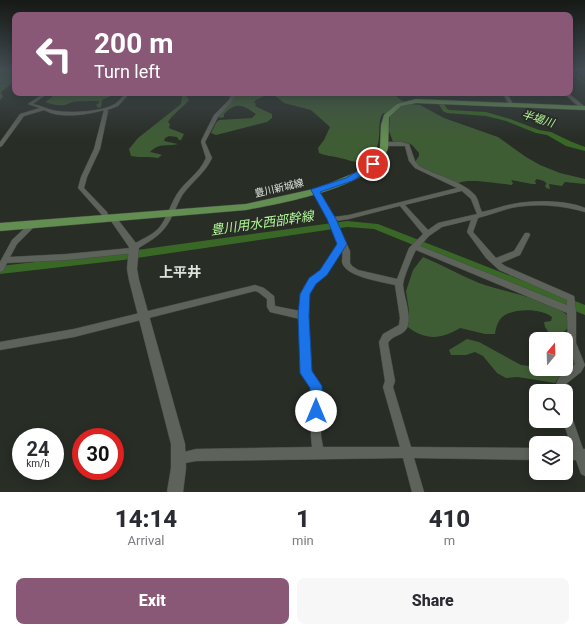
<!DOCTYPE html>
<meta charset="utf-8">
<style>
:root{--surface:#fff;--page:#f7f7f7;--text:#2b2b33;--muted:#7c7c81;--accent:#885876}
body{margin:0;font-family:Roboto,"Noto Sans JP",sans-serif;background:var(--page);color:var(--text);height:100vh;display:flex;flex-direction:column;font-size:15px;white-space:nowrap}
*{box-sizing:border-box;margin:0}
p{font-size:13px;color:var(--muted)}
.icon{flex:none;width:22px;height:22px;fill:none;stroke:currentColor;stroke-width:2;stroke-linecap:round;stroke-linejoin:round}
.map{position:relative;height:492px;overflow:hidden}
.side{display:flex;flex-direction:column;background:var(--surface);flex:1}
.side>*{flex:none}
.banner{position:absolute;left:12px;top:12px;width:561px;height:84px;border-radius:8px;box-shadow:0 2px 10px #0003;background:#885876;color:#fff;overflow:hidden}
.needle{width:26px;rotate:19deg}
.tools{position:absolute;left:529px;top:332px;display:grid;gap:8px}
.tools a{display:grid;place-items:center;width:44px;height:44px;border-radius:8px;background:var(--surface);box-shadow:0 2px 10px #0003;font-size:20px}
.speed{position:absolute;left:12px;top:428px;display:flex;gap:8px;font-size:20px;font-weight:700;text-align:center}
.speed>*{display:grid;place-content:center;width:52px;height:52px;border-radius:50%;background:var(--surface);box-shadow:0 2px 10px #0003;line-height:1}
.speed small{font-size:10px;font-weight:400}
.speed .limit{border:6px solid #d22;background:#fff;color:#111}
.pin{position:absolute;display:grid;place-items:center;width:34px;height:34px;color:#fff;margin:-17px;border:2px solid #fff;border-radius:50%;box-shadow:0 1px 4px #0007}
.me{position:absolute;width:44px;margin:-22px;rotate:0deg;stroke-linejoin:round;filter:drop-shadow(0 0 3px #0008)}
.turn{display:flex;align-items:center;gap:14px;height:84px;padding:0 16px;font-size:18px}
.turn .icon{width:52px;height:52px;stroke-width:2.5}
.turn b{display:block;font-size:28px;line-height:34px}
.eta{display:flex;justify-content:space-evenly;align-items:center;height:68px;text-align:center}
.eta b{font-size:24px;font-weight:800;line-height:28px}
.action{display:flex;gap:8px;margin-top:auto;padding:8px 16px}
.action a{flex:1;height:46px;border-radius:8px;background:var(--accent);color:#fff;font-size:16px;font-weight:800;line-height:46px;text-align:center}
.action a+a{background:var(--page);color:var(--text)}
.map>svg:first-child{display:block}
</style>
<div class="map">
<svg width="585" height="492" viewBox="0 0 585 492">
<rect width="100%" height="100%" fill="#282d26"/>
<path fill="#3f5d34" d="M0,70H15V81L1,92L3,97L0,100Z
M54,93H122L115,94L102,100L101,107L98,108L96,105L99,103V101C97,101 75,101 73,102C70,102 68,105 64,105C58,106 51,104 45,102L52,97Z
M177,93H184L189,100C182,108 173,114 168,122L170,124L169,128L184,134L181,140H179L177,137L169,136L165,138L164,141L178,144C167,147 160,142 150,152L159,154L162,155L158,158C148,156 141,158 131,156L129,149L138,138L181,104L182,96Z
M229,93H266V95L256,100L254,102L256,104L255,106L272,114V118L267,122L216,135L211,133L216,123L219,120L252,118L256,114C243,105 236,101 224,114V117L220,118L218,116L230,100Z
M272,93H395V95L401,100L411,104L420,105L444,118L498,137L526,157L540,165L560,173L585,179V184L565,182L562,186L549,184L550,189L546,188L545,185L547,184L544,181L537,179L535,181L536,184H532L511,180L513,183L512,185C501,184 468,178 459,183C448,180 422,172 415,162L419,156V153L412,145L408,143L393,142L389,131L390,115L383,113C378,120 380,129 379,137C378,149 372,163 358,162C352,162 346,159 340,158C332,156 326,156 319,153L318,148L324,140L330,127L311,110L284,103Z
M423,257C442,265 460,275 479,283C503,292 550,299 568,316L567,329L562,333L564,339H553L545,327L544,322L551,321L552,317C543,309 519,308 507,314C499,317 496,326 495,334H485L460,328C442,339 426,341 408,327L409,311L406,291L413,270Z
M467,339L479,342L521,365L529,366L536,364V369H566V342L573,353L575,363C569,371 560,374 555,383L518,377L506,378L497,373L483,356L475,352L466,355H451L449,350Z"/>
<g fill="none" stroke-linecap="round" stroke-linejoin="round">
<path stroke="#396826" stroke-width="1" d="M570,73L585,83"/>
<path fill="#396826" fill-rule="evenodd" d="M439,102H443L447,109L450,110L486,112L510,119L539,130L551,132L572,142L585,147V151L566,146L547,135L536,133L506,121L486,116L447,113L443,111L438,103Z
M347,221L378,224L585,305V315L374,229L347,227L123,260L0,274V266L123,252Z"/>
<defs>
<path id="street" d="M38,93H42L44,96L33,104C42,106 49,110 57,111C71,113 102,112 115,104C119,101 122,97 126,93H130L118,106L107,110L108,111L100,149L87,177L84,188L107,212L109,219L108,221H104L102,215L78,188L81,177L94,149L104,110C86,115 60,119 44,110L24,116L2,146L0,147V142L20,114L40,108L28,104L40,96Z
M231,93L237,94L230,104L218,117L205,142L212,158C205,173 193,181 183,194C179,200 176,209 172,216C164,234 153,239 137,249V252L134,253L67,260L7,263L3,271L0,272V262L12,240L30,223H32L35,225L34,227L17,244L10,257L67,254L131,248L132,245C140,240 151,236 158,229C167,219 170,205 177,194C186,180 199,174 206,158L201,142L202,139L214,115L227,102L233,94Z
M503,93H507L513,104V105H509Z
M564,93H568L584,106V108H580Z
M401,142L409,144L415,161L419,166C436,176 461,180 475,195C479,200 479,207 482,212C493,210 502,206 513,204C533,200 566,200 585,208V212C562,205 534,203 511,208C500,211 489,215 478,218L473,232L496,258L514,251L525,233H529L530,235L520,255L501,263L505,266L574,296L576,311V343L585,365L581,372L566,384L565,391H555C557,372 565,376 575,364L568,343L567,313L416,250C413,255 403,279 403,285C404,298 412,315 407,328C403,336 392,335 388,343L395,381L393,387L411,447L536,448V460L414,458L424,492H412L403,458L196,461L180,464L176,462L174,458L176,454L196,449L312,447L311,436V388L301,373L300,319L270,312L267,307V299L258,292L255,291L74,337L0,350V342L74,329L255,285L264,288L274,296L275,306L300,311L301,294L310,279L321,270L339,243L329,219L312,190L313,189H317L334,217L349,215L457,188L415,168L409,161L405,146H385L382,144L385,142ZM462,191L471,199L477,214L438,223L428,230L405,205ZM400,206L423,234L409,248L397,279L358,270L352,266L350,263V251L336,221L349,219ZM471,220L467,232L486,258L499,270L567,300V305L420,246L429,236L442,227ZM342,250C343,254 342,258 342,262C345,277 383,282 395,285L400,318L399,325L383,334L379,342L385,381L383,387L400,447H323L321,436V386L311,371L308,316L309,294L316,283L327,274Z
M566,411L570,412L583,449H585V476L581,474L576,460H566V448L572,449L563,421H566Z"/>
<path id="secondary" d="M115,215L118,216L119,221L139,247L137,269L139,280L185,444L186,468L183,492H167L171,468V444L129,280L127,269L129,247L111,221L112,216Z"/>
<path id="primary" d="M416,99L585,106V110L416,103L401,106L389,117L388,148C377,187 282,203 246,210L0,231V223L246,204L318,188L357,172L371,162L380,148L381,125L384,115L397,104Z"/>
</defs>
<use href="#street" stroke="#474a45" stroke-width="1"/>
<use href="#secondary" stroke="#474a45" stroke-width="1"/>
<use href="#primary" stroke="#474a45" stroke-width="1"/>
<use href="#street" fill="#5d635b" fill-rule="evenodd"/>
<use href="#secondary" fill="#5d635b" fill-rule="evenodd"/>
<use href="#primary" fill="#638e51" fill-rule="evenodd"/>
</g>
<linearGradient id="sky" x2="0" y2="1"><stop stop-color="#161915"/><stop offset="0.5" stop-color="#424c52"/><stop offset="1" stop-color="#424c52" stop-opacity="0"/></linearGradient>
<rect width="585" height="139" fill="url(#sky)"/>
<path fill="#1a73e8" stroke="#114b97" d="M373,162L376,163V166L352,181L320,192L336,219L347,244L327,275L316,284L310,294L309,316L312,371L322,386L323,411L321,416L316,418L312,416L310,411V388L300,373L298,316L300,294L309,278L320,270L337,244L327,219L311,190L312,189L346,178Z"/>
<g text-anchor="middle" dominant-baseline="central" stroke-width="4" stroke-linejoin="round" paint-order="stroke">
<g font-size="10" fill="#dfe2dd" stroke="#282d26">
<text transform="translate(279 188) rotate(-13)">豊川新城線</text>
</g>
<g font-size="11" font-style="italic" fill="#b1f598" stroke="#282d26">
<text transform="translate(538 119) rotate(17)">半場川</text>
</g>
<g font-size="13" font-style="italic" fill="#b1f598" stroke="#282d26">
<text transform="translate(262 223) rotate(-8)">豊川用水西部幹線</text>
</g>
<g font-size="14" font-weight="bold" fill="#dfe2dd" stroke="#282d26">
<text x="180" y="272">上平井</text>
</g>
</g>
</svg>
<div class="tools">
<a><svg class="needle" viewBox="-14 -14 28 28"><path d="M0-13l5 13h-10z" fill="#e53935"/><path d="M0 13l5-13h-10z" fill="#7c7c81"/></svg></a>
<a><svg class="icon" aria-label="search" viewBox="0 0 24 24"><circle cx="10" cy="10" r="6"/><path d="M15 15l6 6"/></svg></a>
<a><svg class="icon" aria-label="layers" viewBox="0 0 24 24"><path d="M12 4l9 5-9 5-9-5zM3 14l9 5 9-5"/></svg></a>
</div>
<div class="speed"><div>24<small>km/h</small></div><div class="limit">30</div></div>
<div class="pin" style="left:373px;top:164px;background:#d93025"><svg class="icon" aria-label="arrive" viewBox="0 0 24 24"><path d="M6 21V4h12l-3 4 3 4H6"/></svg></div>
<svg class="me" style="left:316px;top:411px" viewBox="-20 -20 40 40"><circle r="19" fill="#fff"/><path d="M0-13L10 11 0 6-10 11z" fill="#1a73e8"/></svg>
<div class="banner">
<div class="turn"><svg class="icon" aria-label="left" viewBox="0 0 24 24"><path d="M17 20v-9H6M10 6l-5 5 5 5"/></svg><div><b>200 m</b>Turn left</div></div>
</div>
</div>
<section class="side">
<div class="eta">
<div><b>14:14</b><p>Arrival</p></div>
<div><b>1</b><p>min</p></div>
<div><b>410</b><p>m</p></div>
</div>
<div class="action"><a>Exit</a><a>Share</a></div>
</section>
